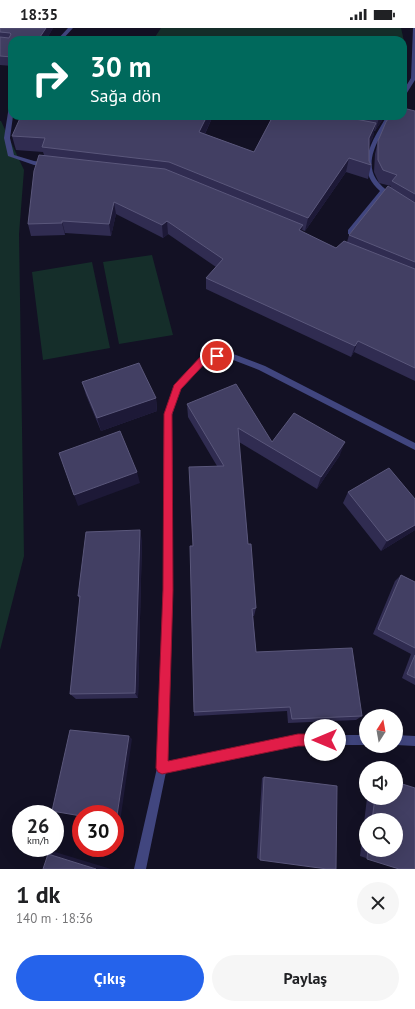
<!DOCTYPE html>
<html lang="tr">
<meta charset="utf-8">
<style>
:root{--surface:#fff;--page:#f6f6f6;--text:#202124;--muted:#757577;--accent:#2563eb}
body{margin:0;font-family:"PT Sans",sans-serif;background:var(--page);color:var(--text);height:100vh;display:flex;flex-direction:column;font-size:15px;white-space:nowrap}
*{box-sizing:border-box;margin:0}
p{font-size:13px;color:var(--muted)}
.icon{flex:none;width:22px;height:22px;fill:none;stroke:currentColor;stroke-width:2;stroke-linecap:round;stroke-linejoin:round}
.map{position:relative;height:841px;overflow:hidden}
.drawer{display:flex;flex-direction:column;background:var(--surface);flex:1}
.drawer>*{flex:none}
.top-card{position:absolute;left:8px;top:8px;width:399px;height:84px;border-radius:12px;box-shadow:0 4px 16px #0002;background:#00695c;color:#fff;overflow:hidden}
.needle{width:26px;rotate:11deg}
.controls{position:absolute;left:359px;top:681px;display:grid;gap:8px}
.controls a{display:grid;place-items:center;width:44px;height:44px;border-radius:50%;background:var(--surface);box-shadow:0 4px 16px #0002;font-size:20px}
.speed{position:absolute;left:12px;top:777px;display:flex;gap:8px;font-size:20px;font-weight:700;text-align:center}
.speed>*{display:grid;place-content:center;width:52px;height:52px;border-radius:50%;background:var(--surface);box-shadow:0 4px 16px #0002;line-height:1}
.speed small{font-size:10px;font-weight:400}
.speed .limit{border:6px solid #d22;background:#fff;color:#111}
.pin{position:absolute;display:grid;place-items:center;width:34px;height:34px;color:#fff;margin:-17px;border:2px solid #fff;border-radius:50%;box-shadow:0 1px 4px #0007}
.me{position:absolute;width:44px;margin:-22px;rotate:270deg;stroke-linejoin:round;filter:drop-shadow(0 0 3px #0008)}
.turn{display:flex;align-items:center;gap:14px;height:84px;padding:0 16px;font-size:18px}
.turn .icon{width:52px;height:52px;stroke-width:2.5}
.turn b{display:block;font-size:28px;line-height:34px}
.round{display:grid;place-items:center;flex:none;width:42px;height:42px;border-radius:21px;background:var(--page)}
.head{display:flex;align-items:center;justify-content:space-between;height:68px;padding:0 16px}
h1{font-size:24px;font-weight:800;line-height:30px}
.button{display:flex;gap:8px;margin-top:auto;padding:8px 16px}
.button a{flex:1;height:46px;border-radius:24px;background:var(--accent);color:#fff;font-size:16px;font-weight:800;line-height:46px;text-align:center}
.button a+a{background:var(--page);color:var(--text)}
.status{display:flex;justify-content:space-between;align-items:center;height:28px;padding:0 20px;background:var(--surface);direction:ltr}
.status svg{height:11px;fill:currentColor}
.map>svg:first-child{display:block}
</style>
<div class="status"><b>18:35</b><svg viewBox="0 0 49 12"><path d="M0 12V9h3v3zM5 12V6h3v6zM10 12V3h3v9zM15 12V0h3v12zM26 1h20v11H26zM47 4h2v5h-2z"/></svg></div>
<div class="map">
<svg width="415" height="841" viewBox="0 0 415 841">
<rect width="100%" height="100%" fill="#131124"/>
<path fill="#152e2a" d="M161,0H401L404,13L403,16V12H153Z
M0,93H1L24,142L19,206L24,528L0,622Z
M152,227L173,307L119,316L103,234Z
M92,234L110,320L43,332L32,244Z"/>
<g fill="none" stroke-linecap="round" stroke-linejoin="round">
<path fill="#41467f" fill-rule="evenodd" d="M68,0H73L62,12H57Z
M413,0H415V52L405,68L403,69V63L411,50Z
M12,76V88H13L10,110L14,127L34,133L49,135V137H34L8,128L4,110L9,78Z
M387,88H393C382,105 363,131 376,151C381,159 389,163 394,169L391,171L384,166L352,206H348V202L380,163C353,140 373,111 387,88Z
M228,324L265,338L415,415V422L259,342L228,330L209,331L180,362L172,387L173,562L167,734L298,707H366V717H298L166,744L146,841H134L157,740L163,562L164,387L174,358L204,326Z
M396,707L415,708V718L396,717Z"/>
</g>
<path fill="#302c51" fill-rule="evenodd" d="M0,0H53L46,12H12V38L0,37Z
M415,83V353L354,324L351,329L206,261V250L216,239L168,206L163,210L116,186L111,208L65,205V207L31,208L28,196L44,127L43,124L16,122L12,108L122,88H213L205,106L254,124L273,88H385L375,103H374L373,109L369,117V133L371,137L368,151L346,144L305,203L302,202V204L336,220L347,214L349,207L390,159L391,158L379,155L374,144L375,126L378,113Z
M82,354L156,370L157,383L101,403L86,367Z
M187,376L272,414L340,427L317,461L239,414L248,516L256,580L254,588H253L256,624L362,688L356,692L288,695L287,683L194,688V684L193,518L217,438L188,389Z
M348,464L415,502L381,523L343,475Z
M142,512L138,670L76,671L70,666L80,571L78,568Z
M401,547L415,554V657L402,650L411,626L373,606L395,553Z
M264,749L260,832L257,830L262,750Z
M367,770H396L399,841L360,828ZM366,792H396V822H366Z"/>
<path fill="#1d1937" d="M46,0H53L46,12H38Z
M207,88H213L199,118V104Z
M380,88H385L375,103L379,90Z
M376,95L373,109L366,124L369,110Z
M349,130L346,144L305,203L308,190Z
M114,174L116,186L111,208L109,196Z
M62,193L65,205V207L62,195Z
M167,193L168,206L163,210L162,197Z
M303,197L301,209L299,202Z
M358,313L354,324L351,329L355,318Z
M156,370L157,383L101,403L97,390Z
M345,414L340,427L317,461L321,449Z
M137,444L140,455L78,478L74,467Z
M415,497V502L381,523L387,513Z
M140,502L142,512L138,670L135,665Z
M129,708L132,711L120,794H116Z
M55,824L111,841H96L48,826Z"/>
<path fill="#423f63" stroke="#5a577b" d="M0,0H46L38,12H12V29L0,28V9L9,10L11,6L10,5L0,4Z
M403,80L415,83V166L392,153L397,147L383,142L378,132V113L386,94L390,88H403Z
M21,88H207L199,104L254,124L273,88H340L376,95L369,110V133L371,137L349,130L308,190L169,134L42,119L45,110L12,108Z
M371,88H380L379,90Z
M39,127L165,141L303,197L299,202L336,220L344,213L415,241V340L358,313L355,318L206,250L223,231L167,193L162,197L114,174L109,196L62,193V195L28,196L34,143Z
M388,158L415,175V234L349,207Z
M139,335L156,370L97,390L82,354Z
M236,356L272,414L294,385L345,414L321,449L238,400L248,516H251L256,580L252,581L256,624L352,620L362,688L292,691L290,679L194,684L190,518H193L189,439L224,438L187,376Z
M120,403L137,444L74,467L59,425Z
M389,440L415,471V497L387,513L348,464Z
M140,502L135,665L70,666L80,568H78L86,504Z
M401,547L415,554V620L378,601Z
M415,627V650L407,646Z
M70,702L129,708L116,794H115V786H81V788L52,783Z
M264,749L337,758L336,841H327L260,832Z
M396,754L415,760V841H399L367,831L368,822H396V792H372L375,770H396Z
M48,826L96,841H43Z"/>
<path fill="#e11d48" stroke="#92132f" d="M217,324L220,325L221,328L220,330L209,331L181,361L172,386L173,562L168,733L298,706H325L329,708L331,712L329,716L325,718H298L162,746L158,744L156,740L163,562L164,386L174,357L204,325Z"/>
</svg>
<div class="controls">
<a><svg class="needle" viewBox="-14 -14 28 28"><path d="M0-13l5 13h-10z" fill="#e53935"/><path d="M0 13l5-13h-10z" fill="#757577"/></svg></a>
<a><svg class="icon" aria-label="sound" viewBox="0 0 24 24"><path d="M4 9h4l5-4v14l-5-4H4zM17 9q2 3 0 6"/></svg></a>
<a><svg class="icon" aria-label="search" viewBox="0 0 24 24"><circle cx="10" cy="10" r="6"/><path d="M15 15l6 6"/></svg></a>
</div>
<div class="speed"><div>26<small>km/h</small></div><div class="limit">30</div></div>
<div class="pin" style="left:217px;top:328px;background:#d93025"><svg class="icon" aria-label="arrive" viewBox="0 0 24 24"><path d="M6 21V4h12l-3 4 3 4H6"/></svg></div>
<svg class="me" style="left:325px;top:712px" viewBox="-20 -20 40 40"><circle r="19" fill="#fff"/><path d="M0-13L10 11 0 6-10 11z" fill="#e11d48"/></svg>
<div class="top-card">
<div class="turn"><svg class="icon" aria-label="right" viewBox="0 0 24 24"><path d="M7 20v-9h11M14 6l5 5-5 5"/></svg><div><b>30 m</b>Sağa dön</div></div>
</div>
</div>
<section class="drawer">
<div class="head"><div><h1>1 dk</h1><p>140 m · 18:36</p></div><a class="round"><svg class="icon" aria-label="close" viewBox="0 0 24 24"><path d="M6 6l12 12M18 6L6 18"/></svg></a></div>
<div class="button"><a>Çıkış</a><a>Paylaş</a></div>
</section>
